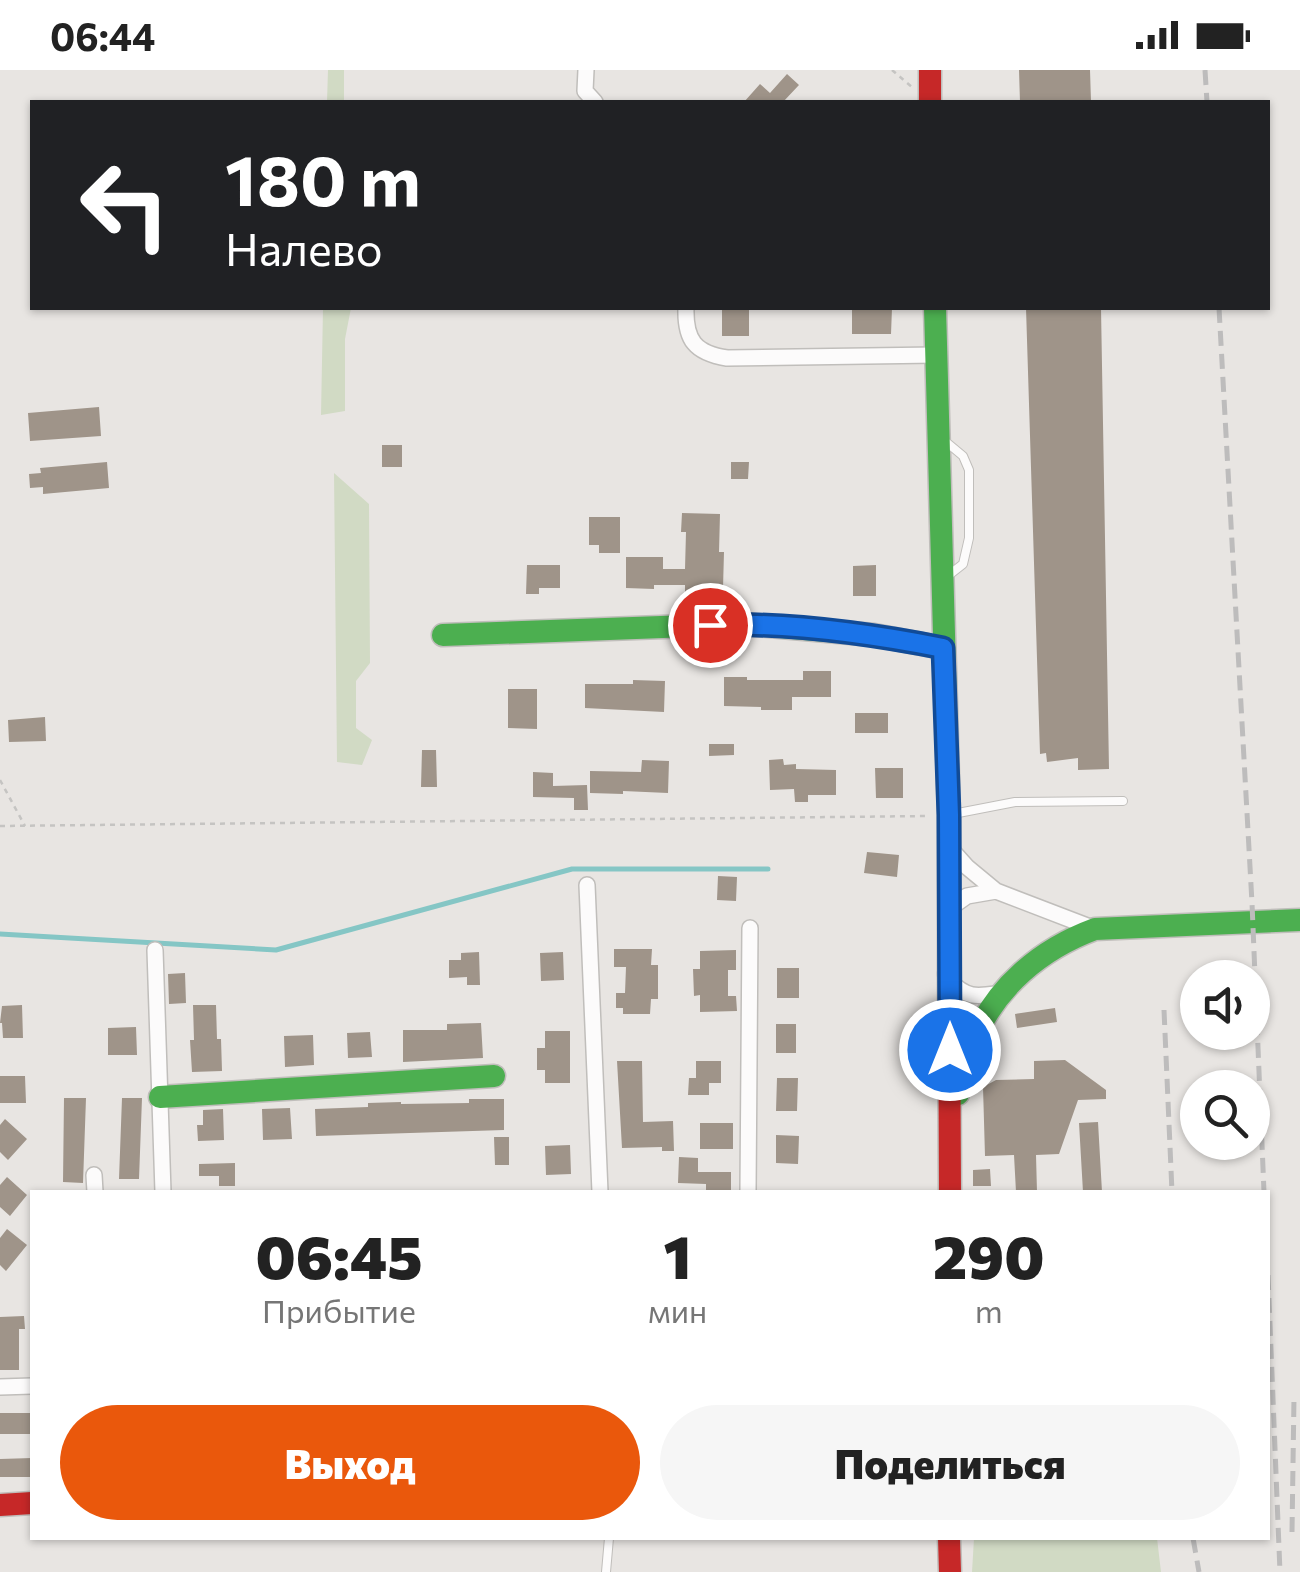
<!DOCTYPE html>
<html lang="ru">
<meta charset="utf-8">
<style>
:root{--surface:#fff;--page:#f6f6f6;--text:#222;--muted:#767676;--accent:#ea580c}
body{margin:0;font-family:Commissioner,sans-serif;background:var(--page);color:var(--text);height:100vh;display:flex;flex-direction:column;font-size:38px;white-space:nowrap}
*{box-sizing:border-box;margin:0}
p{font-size:32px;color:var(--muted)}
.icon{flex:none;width:55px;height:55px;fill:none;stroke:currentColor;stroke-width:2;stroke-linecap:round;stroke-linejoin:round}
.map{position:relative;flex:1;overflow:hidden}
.sheet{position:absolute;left:30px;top:1120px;width:1240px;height:350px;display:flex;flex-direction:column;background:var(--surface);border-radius:0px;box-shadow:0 2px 8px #0004}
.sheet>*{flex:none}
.hud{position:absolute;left:30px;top:30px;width:1240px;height:210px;border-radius:0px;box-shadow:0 2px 8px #0004;background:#202124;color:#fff;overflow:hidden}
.controls{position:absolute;left:1180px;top:890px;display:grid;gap:20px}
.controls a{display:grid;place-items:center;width:90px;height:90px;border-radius:50%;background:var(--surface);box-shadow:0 2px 8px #0004;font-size:50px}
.pin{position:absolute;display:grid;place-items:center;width:85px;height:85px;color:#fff;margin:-42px;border:5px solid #fff;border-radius:50%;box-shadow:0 2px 10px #0007}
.me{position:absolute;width:110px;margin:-55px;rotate:0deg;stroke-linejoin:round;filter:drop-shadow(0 0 8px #0008)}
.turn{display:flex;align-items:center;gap:35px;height:210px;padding:0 30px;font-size:45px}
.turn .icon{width:130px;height:130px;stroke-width:2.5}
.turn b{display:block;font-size:70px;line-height:85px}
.eta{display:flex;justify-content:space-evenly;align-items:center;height:170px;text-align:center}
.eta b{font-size:60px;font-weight:800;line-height:70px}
.cta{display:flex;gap:20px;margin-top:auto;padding:20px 30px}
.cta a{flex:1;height:115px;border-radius:60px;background:var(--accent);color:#fff;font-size:40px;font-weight:800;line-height:115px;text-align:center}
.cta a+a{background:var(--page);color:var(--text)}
.status{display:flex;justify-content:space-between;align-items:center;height:70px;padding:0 50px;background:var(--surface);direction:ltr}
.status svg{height:28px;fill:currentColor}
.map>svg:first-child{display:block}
</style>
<div class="status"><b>06:44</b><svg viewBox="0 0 49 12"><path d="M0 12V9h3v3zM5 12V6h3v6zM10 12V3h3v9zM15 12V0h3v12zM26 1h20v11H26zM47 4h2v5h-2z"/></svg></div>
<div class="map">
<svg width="1300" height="1502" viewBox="0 0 1300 1502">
<rect width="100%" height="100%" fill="#e8e5e2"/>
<path fill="#d1dac4" d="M328,0H344V32H327Z
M323,238H351L345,269V341L321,345Z
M334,403L369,434L370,593L356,611V658L372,670L362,695L337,692Z
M974,1468H1157L1161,1502H972Z"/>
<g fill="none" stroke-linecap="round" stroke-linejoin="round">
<path stroke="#85c6c5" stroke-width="5" d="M0,864L276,880L572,799H768"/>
</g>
<path fill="#9f9489" d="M1019,0H1090L1091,32H1020Z
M787,4L799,15L783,32H744L760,14L770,23Z
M722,238H749V266H722Z
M852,238H892L891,264H852Z
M1026,238H1101L1109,699L1078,700V688L1047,692L1046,683L1040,684Z
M99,337L101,366L30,371L28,343Z
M382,375H402V397H382Z
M107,392L109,418L43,424V417L30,418L29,404L41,403L40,398Z
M731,392H749L748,409H731Z
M682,443L720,444L719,482H724L723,518H707V529L685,528V515H654V519L626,518V487H663V499H685L686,462H681Z
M589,447H620V483H599V475H589Z
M527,495H560V518H539V524H526Z
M876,495V526H853V496Z
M803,601H831V627H792V640H761V637L724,636V607H747V610H803Z
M633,610L665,611L664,642L585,638V614H633Z
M508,619H537V659L508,658Z
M855,643H888V663H855Z
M45,647L46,671L9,672L8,650Z
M709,674H734V685L709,686Z
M422,680H436L437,717H421Z
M783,689L784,695L796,694V699L836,700V725H808V732H795L794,719L770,720L769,690Z
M642,690L669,691L668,723L623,721V724L590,723V701L641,702Z
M875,698H903V728H876Z
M533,702L553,703V716L587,715L588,740H574V728L533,727Z
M867,782L899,785L897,807L864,803Z
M718,806L737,807L736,831L717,830Z
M614,879H652L651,895H658V929H651L650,944H623V938H616V923H625L626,897H614Z
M736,880V900H728V926H736L737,941L700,942V925L694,926L693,899H700V881Z
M479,882L480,915H467V907L449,908V890H461V883Z
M563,882L564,910L541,911L540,883Z
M777,898H799V928H777Z
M185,903L186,933L169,934L168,904Z
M22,935L23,968H3L2,953H0L2,936Z
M193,935H216L217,969H221L222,1001L192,1002L190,970H194Z
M1055,938L1057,952L1017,958L1015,944Z
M481,953L483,988L403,992V960H447V954Z
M776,954H796V983H776Z
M136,957L137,985H108V958Z
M545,961H570V1013H545V1000H537V978H545Z
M370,962L372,987L348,988L347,963Z
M313,965L314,995L285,997L284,966Z
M1065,990L1106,1020V1029L1078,1030L1059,1084L1036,1085L1037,1122H1016L1014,1085L985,1086L983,1017L996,1010L1034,1009V991Z
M617,991H642L643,1052L673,1051L674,1081H662V1077L622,1078Z
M696,991H721V1013H709V1025H688L689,1008H696Z
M0,1006H25L26,1033H0Z
M777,1008H798L797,1041H776Z
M64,1028H86L83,1113L63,1112Z
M122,1028H142L139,1109H119Z
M469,1029H504V1060L316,1066L315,1039L368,1037V1033L401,1032V1034L469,1033Z
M290,1038L292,1069L263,1070L262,1039Z
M223,1039L224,1070L198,1071L197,1055H203V1040Z
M5,1049L27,1069L8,1090L0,1082V1055Z
M1098,1052L1102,1122H1083L1079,1053Z
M700,1053H733V1079H700Z
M776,1065L799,1066L798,1094L776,1093Z
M494,1067H509V1095H495Z
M570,1075L571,1104L546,1105L545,1076Z
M679,1087L698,1088V1102H731V1122H706V1114L678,1113Z
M235,1093V1116H219V1106H199V1094Z
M990,1099L991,1116H973V1100Z
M7,1107L27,1125L10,1146L0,1137V1115Z
M7,1159L27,1175L6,1201L0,1195V1168Z
M24,1246L25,1259H19V1300H0V1247Z
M0,1343H32V1364H0Z
M32,1388V1407H0V1389Z"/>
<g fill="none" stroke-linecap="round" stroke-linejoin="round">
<defs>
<path id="lane" d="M945,371L963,386L969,400V468L963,494L949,505
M953,744L1015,732L1123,731
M606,1502L609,1468"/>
<path id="street" d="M586,0L585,21L595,32
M686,238C685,270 695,283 727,288L936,285
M950,778L967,797L996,821L1095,859
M587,815L600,1122
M950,838L967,826L996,821
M155,880L163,1122
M950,911C968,930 979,926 1003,923
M94,1105L95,1122
M748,1122L750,858
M0,1317L32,1316"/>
<path id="fast" d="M935,238L949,745V904
M443,565L744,554L874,565L943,578
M958,1024C963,1007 966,988 973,972C995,917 1041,879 1095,859L1300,850
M160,1027L494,1006"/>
<path id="jam" d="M930,0V32
M949,904L950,1122
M0,1435L32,1433
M949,1468L950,1502"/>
</defs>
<use href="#lane" stroke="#c0bebb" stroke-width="10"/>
<use href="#street" stroke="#c0bebb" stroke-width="18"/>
<use href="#fast" stroke="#c0bebb" stroke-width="25"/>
<use href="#jam" stroke="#c0bebb" stroke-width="25"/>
<path stroke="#c5c4c2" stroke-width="2.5" stroke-dasharray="5 5" stroke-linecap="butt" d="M892,0L913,18
M0,710L25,756
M0,756L928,746"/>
<use href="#lane" stroke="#fcfbfb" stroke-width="8"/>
<use href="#street" stroke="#fcfbfb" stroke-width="15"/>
<use href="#fast" stroke="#4caf50" stroke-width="22"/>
<use href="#jam" stroke="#c62828" stroke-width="22"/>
<path stroke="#bdbcbc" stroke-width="5" stroke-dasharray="15 8" stroke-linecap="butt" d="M1205,0L1207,32
M1219,238L1252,833L1264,1122
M1164,940L1172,1122
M1268,1205L1280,1502
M1292,1462L1294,1327
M1193,1468L1199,1502"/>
</g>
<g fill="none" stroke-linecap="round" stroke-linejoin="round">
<defs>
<path id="route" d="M710,555C788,552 867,563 943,578L949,745L950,980"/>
</defs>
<use href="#route" stroke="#114b97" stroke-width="25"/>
<use href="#route" stroke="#1a73e8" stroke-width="18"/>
</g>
</svg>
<div class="controls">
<a><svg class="icon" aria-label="sound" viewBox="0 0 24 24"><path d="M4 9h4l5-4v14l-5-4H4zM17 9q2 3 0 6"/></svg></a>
<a><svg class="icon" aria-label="search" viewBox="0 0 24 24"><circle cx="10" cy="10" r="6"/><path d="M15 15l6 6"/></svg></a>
</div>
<div class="pin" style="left:710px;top:555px;background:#d93025"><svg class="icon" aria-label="arrive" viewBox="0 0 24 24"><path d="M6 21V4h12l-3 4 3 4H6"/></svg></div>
<svg class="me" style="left:950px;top:980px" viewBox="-20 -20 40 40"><circle r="17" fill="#1a73e8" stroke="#fff" stroke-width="3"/><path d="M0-11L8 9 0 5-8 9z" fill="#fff"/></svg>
<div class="hud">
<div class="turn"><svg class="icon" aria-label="left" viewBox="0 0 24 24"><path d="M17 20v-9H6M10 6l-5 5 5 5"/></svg><div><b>180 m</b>Налево</div></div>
</div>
<section class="sheet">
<div class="eta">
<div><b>06:45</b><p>Прибытие</p></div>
<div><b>1</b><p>мин</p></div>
<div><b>290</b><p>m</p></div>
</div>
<div class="cta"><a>Выход</a><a>Поделиться</a></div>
</section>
</div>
